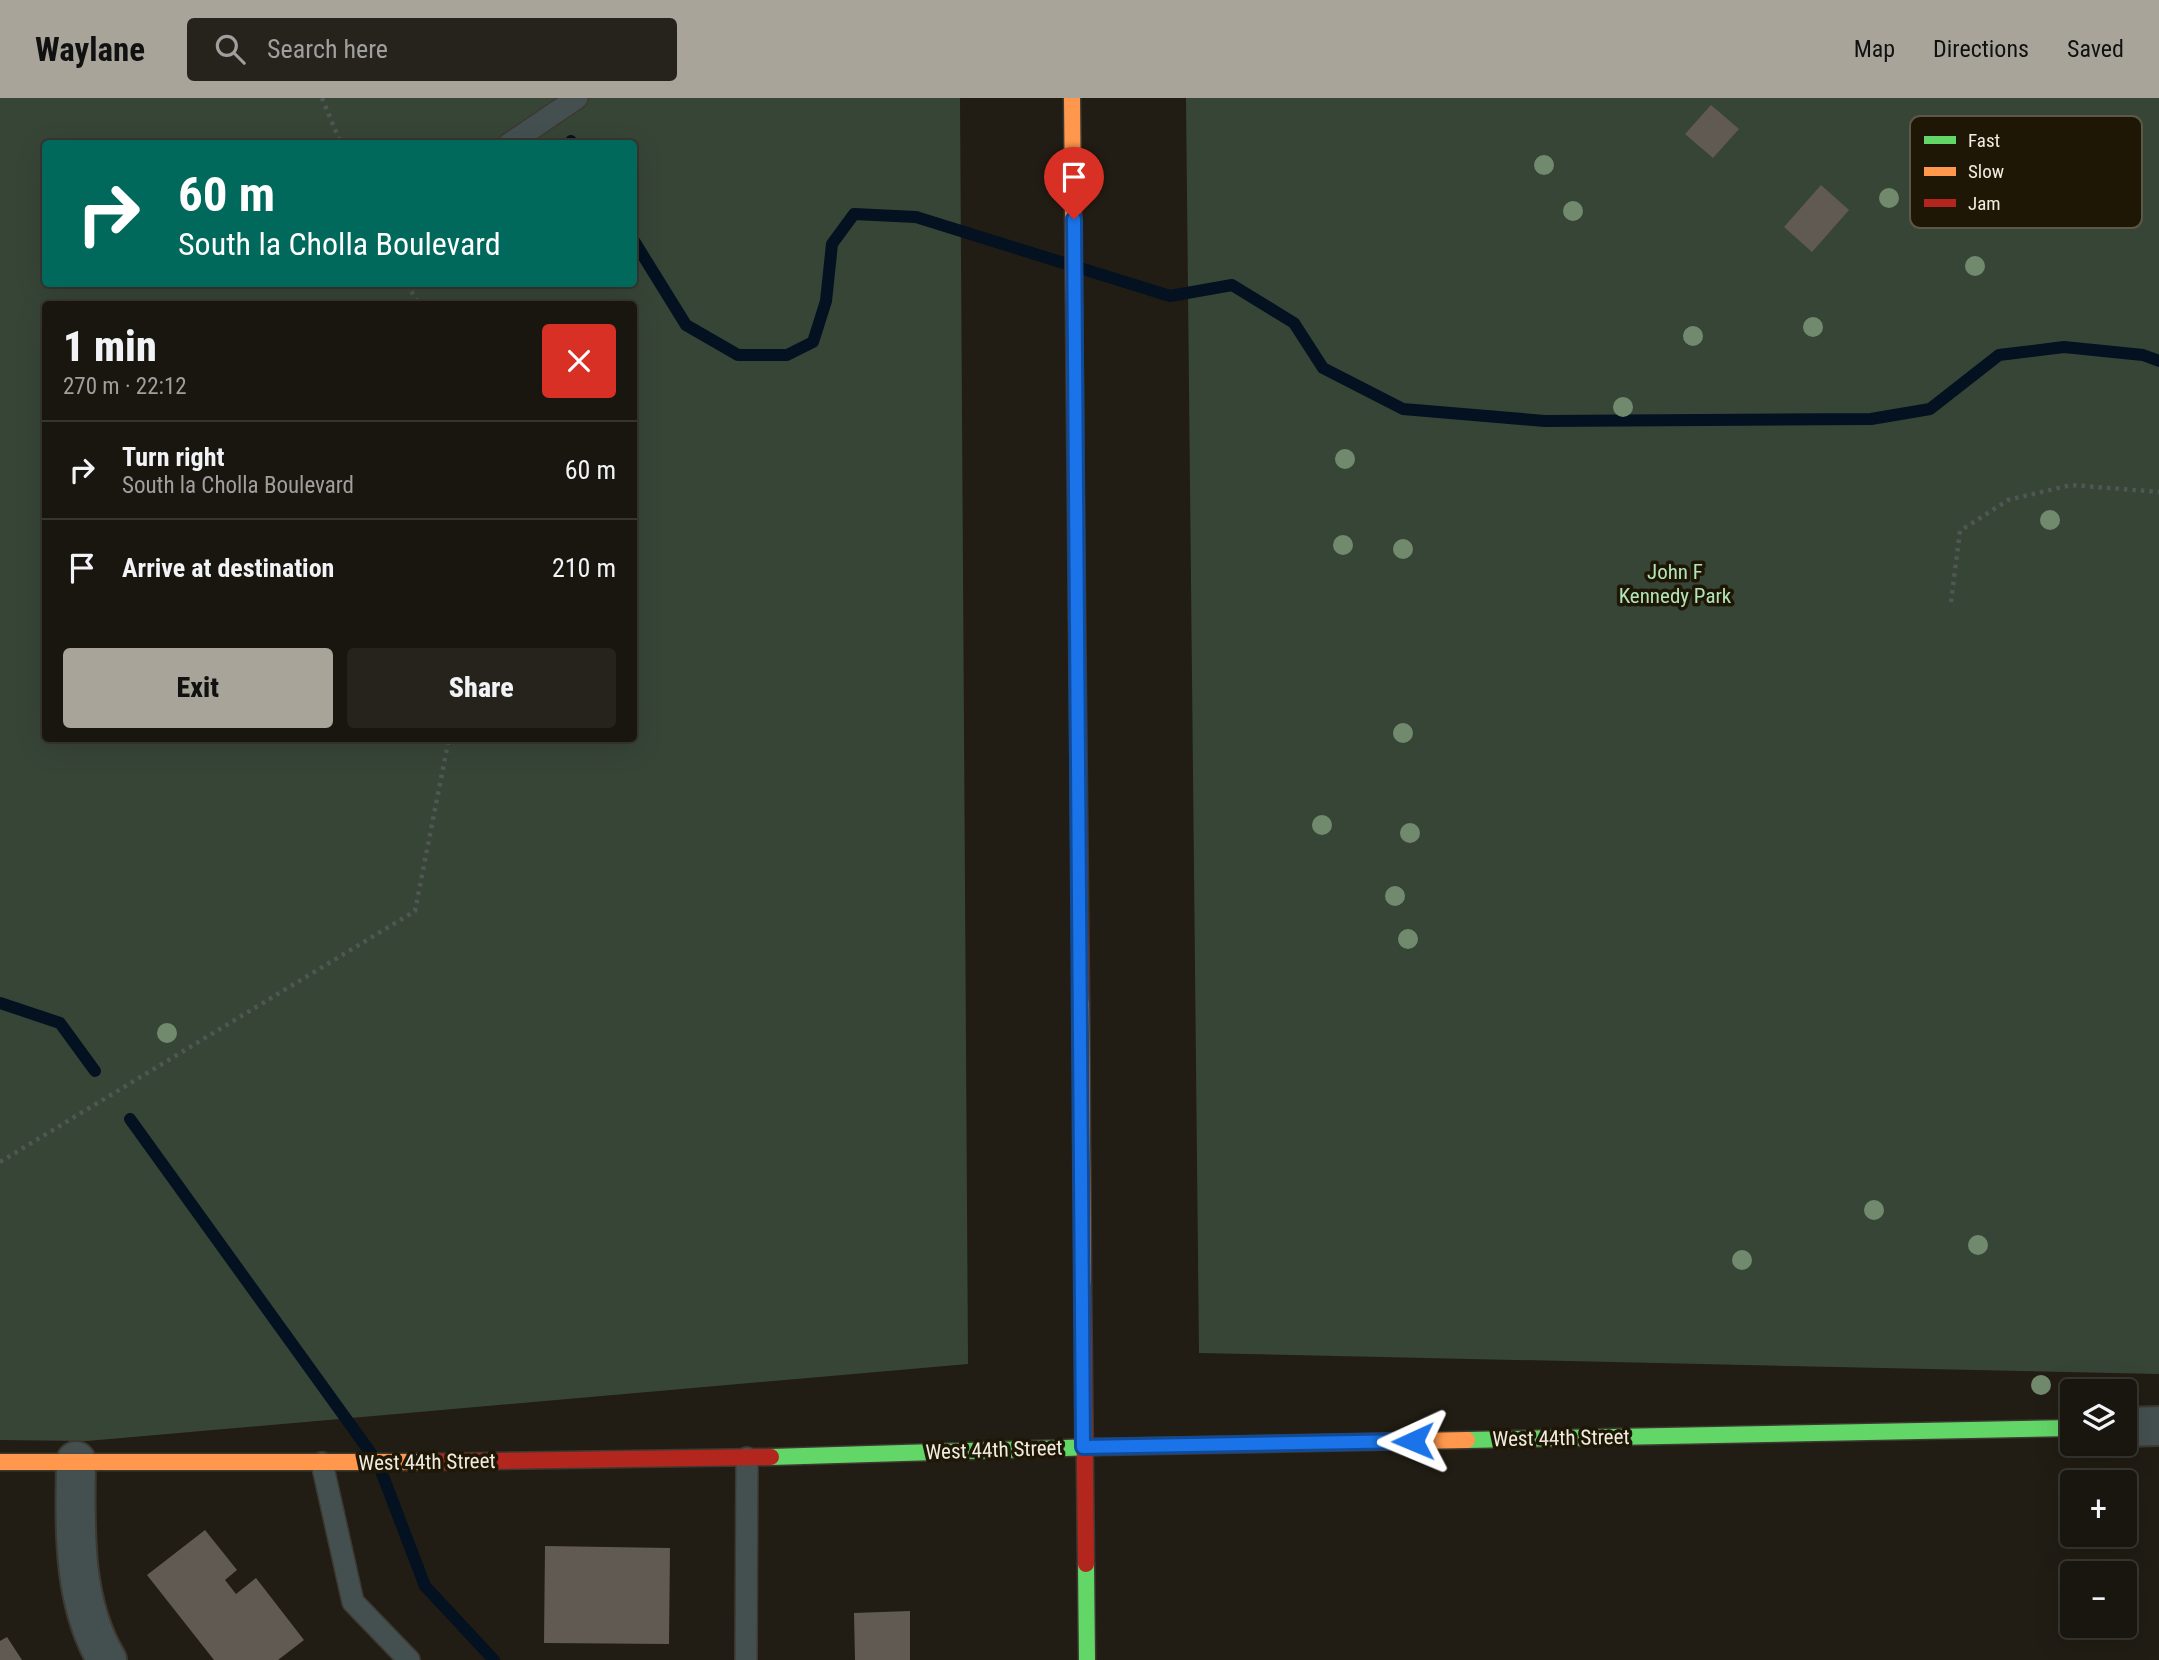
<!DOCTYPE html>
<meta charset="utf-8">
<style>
:root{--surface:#19160f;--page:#26231d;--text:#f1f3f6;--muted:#9f9f9e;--line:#37352f;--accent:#a8a499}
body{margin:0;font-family:"Roboto Condensed",sans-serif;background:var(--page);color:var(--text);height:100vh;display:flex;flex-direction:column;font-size:26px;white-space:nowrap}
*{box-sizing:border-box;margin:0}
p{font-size:23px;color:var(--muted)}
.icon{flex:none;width:38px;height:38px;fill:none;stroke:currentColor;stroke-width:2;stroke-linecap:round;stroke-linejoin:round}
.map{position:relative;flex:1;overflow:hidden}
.panel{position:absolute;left:42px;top:203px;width:595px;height:441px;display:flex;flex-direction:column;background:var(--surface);border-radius:7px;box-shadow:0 7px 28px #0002,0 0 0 2px var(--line)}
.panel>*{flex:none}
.guide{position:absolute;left:42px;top:42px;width:595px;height:147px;border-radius:7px;box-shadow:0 7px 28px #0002,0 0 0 2px var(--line);background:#00695c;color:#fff;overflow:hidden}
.tools{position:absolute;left:2060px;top:1281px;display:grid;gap:14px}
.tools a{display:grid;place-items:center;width:77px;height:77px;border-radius:7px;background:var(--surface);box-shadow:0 7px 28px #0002,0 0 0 2px var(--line);font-size:35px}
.pin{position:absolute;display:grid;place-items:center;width:60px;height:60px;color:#fff;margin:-72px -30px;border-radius:50% 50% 50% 0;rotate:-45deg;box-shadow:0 0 7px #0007}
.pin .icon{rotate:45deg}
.me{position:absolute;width:77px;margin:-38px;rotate:269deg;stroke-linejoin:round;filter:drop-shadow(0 0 5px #0008)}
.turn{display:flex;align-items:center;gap:24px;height:147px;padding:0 21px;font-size:32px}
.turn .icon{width:91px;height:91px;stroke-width:2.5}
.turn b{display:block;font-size:49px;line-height:60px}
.round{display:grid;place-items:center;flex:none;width:74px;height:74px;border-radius:7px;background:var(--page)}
.head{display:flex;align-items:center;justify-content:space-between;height:119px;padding:0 21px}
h1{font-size:42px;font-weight:800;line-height:52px}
.primary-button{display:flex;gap:14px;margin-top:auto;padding:14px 21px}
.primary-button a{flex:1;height:80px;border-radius:7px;background:var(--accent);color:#111;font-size:28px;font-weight:800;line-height:80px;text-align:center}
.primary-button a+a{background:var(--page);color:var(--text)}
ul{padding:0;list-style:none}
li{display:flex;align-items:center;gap:21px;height:98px;padding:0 21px;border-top:2px solid var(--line)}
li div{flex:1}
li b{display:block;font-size:26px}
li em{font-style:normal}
header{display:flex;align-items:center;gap:42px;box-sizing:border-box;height:98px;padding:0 35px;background:var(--accent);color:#111}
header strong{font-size:33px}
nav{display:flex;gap:38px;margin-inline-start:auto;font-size:24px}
.search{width:490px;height:63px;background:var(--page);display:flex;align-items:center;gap:18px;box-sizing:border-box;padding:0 24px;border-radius:7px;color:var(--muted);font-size:26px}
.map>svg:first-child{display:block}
</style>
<header>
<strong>Waylane</strong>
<div class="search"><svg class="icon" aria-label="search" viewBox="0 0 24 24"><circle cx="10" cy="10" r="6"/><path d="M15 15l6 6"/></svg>Search here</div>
<nav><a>Map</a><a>Directions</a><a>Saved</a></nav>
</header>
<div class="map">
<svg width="2159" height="1562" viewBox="0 0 2159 1562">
<rect width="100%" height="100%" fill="#211d14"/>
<path fill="#374537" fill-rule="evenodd" d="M0,0H960L968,1266L87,1343L0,1342ZM46,46H634V186H46ZM46,206H634V640H46Z
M1186,0H2159V1276L1199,1255Z"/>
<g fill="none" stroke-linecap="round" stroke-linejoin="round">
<path stroke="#031120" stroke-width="12" d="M571,43L572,46
M634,143L686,227L738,257H787L813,244L826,203L832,146L854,116L916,119L1170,198L1232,187L1294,225L1323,270L1403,311L1545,323L1871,321L1930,311L1999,257L2064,249L2143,257L2159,263
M0,905L60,925L95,973
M130,1021L378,1365L425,1488L494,1562"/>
</g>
<path fill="#615a52" d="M1711,7L1739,31L1713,60L1685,36Z
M1821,87L1849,112L1812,154L1784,129Z
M205,1432L237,1472L225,1482L236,1496L256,1480L304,1542L278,1562H214L147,1477Z
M545,1448L670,1450L669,1546L544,1545Z
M910,1513V1562H855L854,1515Z
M7,1539L22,1562H0V1543Z"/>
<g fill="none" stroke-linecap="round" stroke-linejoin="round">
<defs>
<path id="lane" d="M509,46L577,0
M322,1365L353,1504L409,1562
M746,1562L747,1360"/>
<path id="street" d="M2124,1329L2159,1328
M76,1363C75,1429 72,1504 107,1562"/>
<path id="fast" d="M1467,1342L2072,1330
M771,1359L1097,1349
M1086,1466L1087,1562"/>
<path id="slow" d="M1072,0L1077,519
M1081,900L1083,1188
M1097,1349L1467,1342
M0,1364H429"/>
<path id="jam" d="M1077,519L1081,900
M1083,1188L1086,1466
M429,1364L771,1359"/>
</defs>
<use href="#lane" stroke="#3d3931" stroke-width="24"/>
<use href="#street" stroke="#3d3931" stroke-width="42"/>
<use href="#fast" stroke="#3d3931" stroke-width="19"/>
<use href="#slow" stroke="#3d3931" stroke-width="19"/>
<use href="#jam" stroke="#3d3931" stroke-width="19"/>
<path stroke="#505653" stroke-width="4.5" stroke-dasharray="3.5 5" stroke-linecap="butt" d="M322,0L341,46
M407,186L419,206
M1951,504L1960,433L2008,402L2071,387L2159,394
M0,1064L415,813L449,640"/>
<use href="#lane" stroke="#44504f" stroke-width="21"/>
<use href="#street" stroke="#44504f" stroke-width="38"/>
<use href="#fast" stroke="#63d668" stroke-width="16"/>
<use href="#slow" stroke="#ff974d" stroke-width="16"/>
<use href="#jam" stroke="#b3261e" stroke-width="16"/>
</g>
<g fill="#718a6e">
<circle cx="1544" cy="67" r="10"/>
<circle cx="1889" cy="100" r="10"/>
<circle cx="1573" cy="113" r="10"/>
<circle cx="1975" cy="168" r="10"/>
<circle cx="1813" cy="229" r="10"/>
<circle cx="1693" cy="238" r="10"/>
<circle cx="1623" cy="309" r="10"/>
<circle cx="1345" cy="361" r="10"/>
<circle cx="2050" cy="422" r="10"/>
<circle cx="1343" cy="447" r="10"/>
<circle cx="1403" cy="451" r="10"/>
<circle cx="1403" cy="635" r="10"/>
<circle cx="1322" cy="727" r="10"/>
<circle cx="1410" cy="735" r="10"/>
<circle cx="1395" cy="798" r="10"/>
<circle cx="1408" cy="841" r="10"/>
<circle cx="167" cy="935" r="10"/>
<circle cx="1874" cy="1112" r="10"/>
<circle cx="1978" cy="1147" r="10"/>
<circle cx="1742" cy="1162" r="10"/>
<circle cx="2041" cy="1287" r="10"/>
</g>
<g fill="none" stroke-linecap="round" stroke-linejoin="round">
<defs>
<path id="route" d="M1074,121L1083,1349L1413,1343"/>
</defs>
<use href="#route" stroke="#114b97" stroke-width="18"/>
<use href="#route" stroke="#1a73e8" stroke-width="12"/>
</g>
<g text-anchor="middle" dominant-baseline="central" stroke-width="7" stroke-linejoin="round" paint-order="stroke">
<g font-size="21" fill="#b3e4b8" stroke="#1e1705">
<text x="1675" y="474">John F<tspan x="1675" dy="24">Kennedy Park</tspan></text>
</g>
<g font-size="21" fill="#f1ece0" stroke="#1e1705">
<text transform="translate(1561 1340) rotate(-1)">West 44th Street</text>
<text transform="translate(994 1352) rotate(-2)">West 44th Street</text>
<text transform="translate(427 1364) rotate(-1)">West 44th Street</text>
</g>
</g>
<rect x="1910" y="18" width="232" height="112" rx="10" fill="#1e1705" stroke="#5d5747" stroke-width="2"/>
<rect x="1924" y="38" width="32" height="8" fill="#63d668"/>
<rect x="1924" y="69" width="32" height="9" fill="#ff974d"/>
<rect x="1924" y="101" width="32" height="8" fill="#b3261e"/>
<g font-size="19" fill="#f1ece0">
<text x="1968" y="49">Fast</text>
<text x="1968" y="80">Slow</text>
<text x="1968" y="112">Jam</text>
</g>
</svg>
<div class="tools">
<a><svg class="icon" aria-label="layers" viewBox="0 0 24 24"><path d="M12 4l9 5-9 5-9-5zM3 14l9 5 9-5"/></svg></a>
<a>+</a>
<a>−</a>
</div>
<div class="pin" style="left:1074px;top:121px;background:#d93025"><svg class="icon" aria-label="arrive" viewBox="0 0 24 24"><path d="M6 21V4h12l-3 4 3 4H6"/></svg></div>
<svg class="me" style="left:1413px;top:1343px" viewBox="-20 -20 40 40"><path d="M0-17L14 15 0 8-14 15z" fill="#1a73e8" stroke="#fff" stroke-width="4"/></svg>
<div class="guide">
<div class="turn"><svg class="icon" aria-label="right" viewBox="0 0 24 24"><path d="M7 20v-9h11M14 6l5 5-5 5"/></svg><div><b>60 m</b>South la Cholla Boulevard</div></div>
</div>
<section class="panel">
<div class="head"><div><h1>1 min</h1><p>270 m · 22:12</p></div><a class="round" style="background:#d93025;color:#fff"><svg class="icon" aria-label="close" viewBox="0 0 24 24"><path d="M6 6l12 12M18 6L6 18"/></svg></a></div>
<ul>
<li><svg class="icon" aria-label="right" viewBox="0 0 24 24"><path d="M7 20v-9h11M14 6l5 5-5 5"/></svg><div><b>Turn right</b><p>South la Cholla Boulevard</p></div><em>60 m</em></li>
<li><svg class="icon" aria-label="arrive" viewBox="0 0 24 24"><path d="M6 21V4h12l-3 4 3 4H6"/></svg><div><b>Arrive at destination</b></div><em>210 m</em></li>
</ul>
<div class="primary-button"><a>Exit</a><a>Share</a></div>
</section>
</div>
